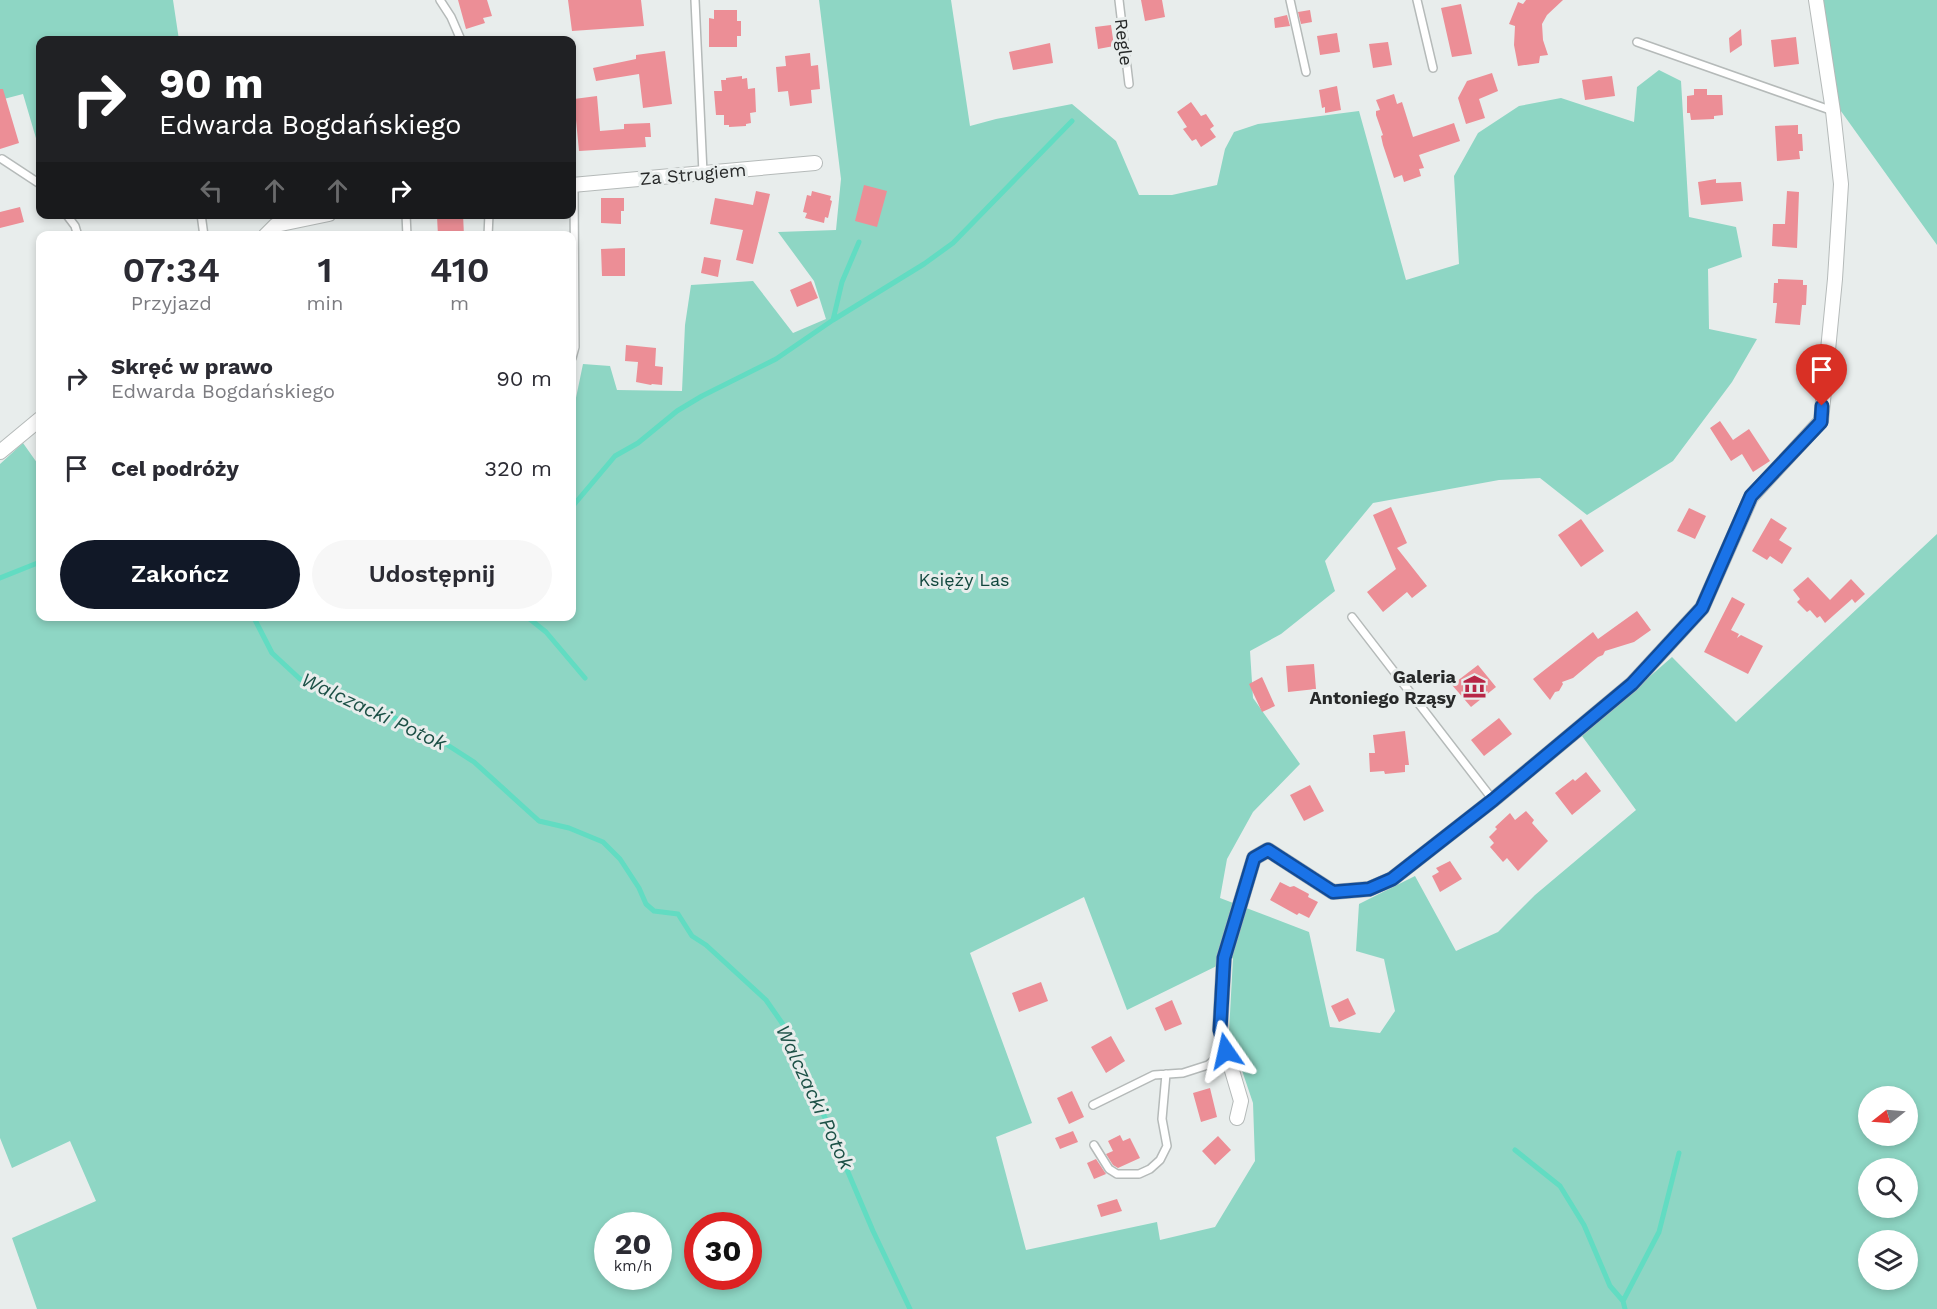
<!DOCTYPE html>
<html lang="pl">
<meta charset="utf-8">
<style>
:root{--surface:#fff;--page:#f7f7f7;--text:#2b2b33;--muted:#7c7c81;--accent:#111827}
body{margin:0;font-family:"Work Sans",sans-serif;background:var(--page);color:var(--text);height:100vh;display:flex;flex-direction:column;font-size:22px;white-space:nowrap}
*{box-sizing:border-box;margin:0}
p{font-size:20px;color:var(--muted)}
.icon{flex:none;width:33px;height:33px;fill:none;stroke:currentColor;stroke-width:2;stroke-linecap:round;stroke-linejoin:round}
.map{position:relative;flex:1;overflow:hidden}
.drawer{position:absolute;left:36px;top:231px;width:540px;height:390px;display:flex;flex-direction:column;background:var(--surface);border-radius:12px;box-shadow:0 3px 9px #0003}
.drawer>*{flex:none}
.hud{position:absolute;left:36px;top:36px;width:540px;height:183px;border-radius:12px;box-shadow:0 3px 9px #0003;background:#202124;color:#fff;overflow:hidden}
.needle{width:39px;rotate:253deg}
.buttons{position:absolute;left:1858px;top:1086px;display:grid;gap:12px}
.buttons a{display:grid;place-items:center;width:60px;height:60px;border-radius:50%;background:var(--surface);box-shadow:0 3px 9px #0003;font-size:30px}
.speed{position:absolute;left:594px;top:1212px;display:flex;gap:12px;font-size:30px;font-weight:700;text-align:center}
.speed>*{display:grid;place-content:center;width:78px;height:78px;border-radius:50%;background:var(--surface);box-shadow:0 3px 9px #0003;line-height:1}
.speed small{font-size:15px;font-weight:400}
.speed .limit{border:9px solid #d22;background:#fff;color:#111}
.pin{position:absolute;display:grid;place-items:center;width:51px;height:51px;color:#fff;margin:-62px -26px;border-radius:50% 50% 50% 0;rotate:-45deg;box-shadow:0 0 6px #0007}
.pin .icon{rotate:45deg}
.me{position:absolute;width:66px;margin:-33px;rotate:349deg;stroke-linejoin:round;filter:drop-shadow(0 0 4px #0008)}
.turn{display:flex;align-items:center;gap:21px;height:126px;padding:0 24px;font-size:27px}
.turn .icon{width:78px;height:78px;stroke-width:2.5}
.turn b{display:block;font-size:42px;line-height:51px}
.lanes{display:flex;align-items:center;height:57px;padding:0 24px;background:#0003;justify-content:center;gap:30px;direction:ltr}
.lanes .off{opacity:.35}
.eta{display:flex;justify-content:space-evenly;align-items:center;height:102px;text-align:center}
.eta b{font-size:36px;font-weight:600;line-height:42px}
.cta{display:flex;gap:12px;margin-top:auto;padding:12px 24px}
.cta a{flex:1;height:69px;border-radius:36px;background:var(--accent);color:#fff;font-size:24px;font-weight:600;line-height:69px;text-align:center}
.cta a+a{background:var(--page);color:var(--text)}
ul{padding:0;list-style:none}
li{display:flex;align-items:center;gap:18px;height:90px;padding:0 24px}
li div{flex:1}
li b{display:block;font-size:22px}
li em{font-style:normal}
.map>svg:first-child{display:block}
</style>
<div class="map">
<svg width="1937" height="1309" viewBox="0 0 1937 1309">
<rect width="100%" height="100%" fill="#e8edec"/>
<path fill="#8ed6c4" fill-rule="evenodd" d="M0,0H173L179,40H40V145H38L23,94L0,100Z
M819,0H951L970,126L996,119L1072,104L1116,141L1139,195H1172L1217,185L1225,149L1234,132L1258,124L1359,111L1406,280L1459,264L1454,176L1478,133L1519,106L1561,98L1634,122L1637,87L1659,70L1681,81L1689,217L1736,227L1742,257L1708,269L1709,329L1757,339L1732,382L1673,461L1587,515L1540,478L1499,480L1373,503L1325,561L1335,591L1281,634L1250,651L1253,698L1300,764L1253,812L1227,859L1220,898L1309,932L1330,1027L1380,1033L1395,1011L1384,959L1356,951L1359,904L1415,876L1456,951L1498,932L1535,895L1636,810L1582,736L1672,657L1736,722L1937,534V1309H37L12,1238L96,1201L70,1141L12,1168L0,1138V464L23,443L40,467V616H572V417L583,364L610,366L617,390L682,391L685,325L691,285L753,281L793,333L826,319L814,281L778,232L836,230L841,179ZM1084,897L1127,1010L1233,958L1229,1032L1253,1103L1255,1161L1215,1227L1160,1240L1157,1222L1026,1250L996,1137L1032,1123L970,953ZM1869,1096H1908V1136H1869ZM1869,1168H1908V1208H1869ZM608,1226H658V1276H608ZM698,1226H748V1276H698ZM1869,1240H1908V1280H1869Z
M1823,0H1937V245L1838,107Z"/>
<g fill="none" stroke-linecap="round" stroke-linejoin="round">
<path stroke="#62dcc2" stroke-width="5" d="M833,320L842,282L859,242
M572,507L615,456L638,443L677,411L702,396L776,359L833,320L924,264L953,243L1072,121
M0,578L40,562
M253,616L272,653L300,679L329,692L373,708L432,735L474,762L539,821L569,828L603,842L620,859L639,888L646,904L654,911L678,914L692,936L706,945L766,1000L789,1033L873,1231L910,1309
M526,616L546,632L585,678
M1515,1150L1560,1186L1584,1225L1610,1286L1623,1301
M1625,1309L1623,1301L1659,1232L1679,1153"/>
</g>
<path fill="#ec8e96" d="M458,0H487L492,16L483,18L485,23L466,29Z
M568,0H641L644,26L572,31Z
M1141,0H1162L1165,17L1145,21Z
M1526,0H1563L1547,15L1542,24L1543,40L1548,55L1540,56L1539,63L1518,66L1514,45L1515,26L1509,24L1518,2L1523,4Z
M1461,4L1472,54L1452,57L1441,8Z
M714,10H737V21H741V36H737V47H709V18L714,19Z
M1310,10L1312,22L1301,24L1298,12Z
M1287,15L1290,26L1275,28L1274,18Z
M1111,25L1114,46L1098,49L1095,27Z
M1741,29L1742,45L1730,53L1729,38Z
M1337,33L1340,52L1320,55L1317,36Z
M1796,37L1799,64L1774,67L1771,40Z
M1388,42L1392,65L1373,68L1369,44Z
M1050,43L1053,63L1013,70L1009,52Z
M665,51L672,104L643,108L639,74L596,81L593,68L636,59V55Z
M810,53L811,66L818,65L820,89L811,90L812,103L790,106L788,91L778,92L776,67L786,66L785,56Z
M1492,73L1498,91L1479,99L1485,118L1466,124L1458,98L1467,81Z
M742,76V79L747,78L748,89L755,88L756,112L750,113L751,123L746,124V126L729,127V125H724V115H716L714,91H722L721,80H726V78Z
M1612,76L1615,96L1585,100L1582,80Z
M1337,86L1341,110L1325,113V107L1322,108L1319,90Z
M0,89H3L19,143L0,149Z
M1694,89H1707V95H1722L1723,115L1714,116V119L1691,120L1690,113H1687V96L1694,95Z
M1394,94L1397,104L1402,102L1413,137L1454,123L1460,141L1419,155L1424,168L1419,169L1421,176L1404,182L1402,175L1394,178L1383,145L1381,136L1383,135L1376,115V111L1380,110L1376,100Z
M597,96L600,131L624,129V124L650,123L651,137H645L646,147L579,151L574,99Z
M1191,102L1201,116L1206,114L1214,126L1210,129L1216,137L1201,147L1196,139L1192,141L1183,129L1187,127L1177,112Z
M1798,125V134H1802L1803,151H1799L1800,159L1777,161L1775,126Z
M1716,179V183L1741,182L1743,201L1701,205L1698,182Z
M864,185L887,191L877,227L855,221Z
M756,191L770,194L753,264L736,260L743,230L710,224L715,198L753,205Z
M812,191L831,196L830,200L832,201L828,218L825,217L824,223L805,218L807,213L803,212L807,195L811,196Z
M1787,191L1799,192L1797,248L1772,246L1773,224H1785Z
M601,198H624V211H621V224L601,223Z
M20,207L24,222L0,228V212Z
M463,214L464,236H438L437,216Z
M625,248V276H602L601,249Z
M704,257L721,260L718,277L701,273Z
M1778,279L1803,280V285H1807L1806,305H1802L1800,325L1775,323L1777,303H1773L1774,283H1778Z
M811,281L818,298L797,307L790,290Z
M626,345L656,348L655,366L663,367L662,385L652,384L651,385L636,382L638,362L625,361Z
M1720,421L1733,440L1749,429L1770,461L1753,472L1742,454L1731,461L1710,428Z
M1391,507L1407,543L1397,548L1427,586L1412,598L1407,592L1383,612L1367,592L1396,569L1373,515Z
M1689,508L1706,516L1695,539L1677,531Z
M1771,518L1787,528L1779,540L1792,548L1782,564L1770,556L1767,560L1752,551Z
M1581,519L1604,551L1581,567L1558,535Z
M1808,577L1830,600L1851,579L1865,594L1855,603L1852,599L1825,623L1820,616L1817,618L1810,610L1807,612L1797,602L1800,599L1793,590Z
M1732,597L1745,604L1731,630L1739,634L1737,638L1741,635L1763,646L1748,674L1704,652Z
M1637,611L1651,630L1634,642L1605,651L1603,655L1598,657L1573,678L1562,682L1563,684L1559,691L1555,692L1550,700L1533,679L1593,632L1598,639Z
M1314,664L1316,689L1288,692L1286,666Z
M1478,665L1496,687L1471,707L1452,685Z
M1262,677L1275,706L1262,712L1249,684Z
M1499,718L1512,734L1484,756L1471,740Z
M1405,731L1409,765H1405V772L1385,774L1384,771L1370,772L1369,753H1375L1373,735Z
M1586,772L1601,791L1572,815L1555,793L1573,779L1575,781Z
M1310,785L1324,811L1304,821L1290,795Z
M1526,811L1534,820L1532,823L1548,841L1518,871L1507,858L1503,862L1490,847L1494,843L1489,837L1497,829L1495,827L1510,813L1515,820Z
M1450,861L1462,879L1440,892L1432,876L1439,872L1436,868Z
M1280,882L1290,887L1294,886L1309,894L1308,897L1318,902L1309,918L1299,913L1297,915L1270,900Z
M1041,982L1048,1001L1019,1012L1012,993Z
M1348,998L1356,1014L1339,1022L1331,1006Z
M1172,1000L1182,1024L1165,1031L1155,1008Z
M1111,1036L1125,1061L1106,1073L1091,1047Z
M1210,1088L1217,1117L1201,1122L1193,1093Z
M1072,1091L1084,1117L1069,1124L1057,1098Z
M1073,1131L1078,1142L1060,1149L1055,1138Z
M1120,1135L1123,1141L1130,1138L1140,1158L1118,1168L1113,1165L1106,1154L1113,1151L1108,1141Z
M1218,1136L1231,1150L1215,1165L1202,1151Z
M1096,1159L1106,1174L1094,1179L1087,1163Z
M1117,1199L1122,1211L1101,1217L1097,1205Z"/>
<g fill="none" stroke-linecap="round" stroke-linejoin="round">
<defs>
<path id="service" d="M440,0L451,17L461,40
M695,0L703,173
M1119,0L1129,84
M1290,0L1306,72
M1417,0L1433,68
M1637,42L1833,111
M2,159L40,184
M66,214L75,226L78,236
M201,214L204,236
M406,214L407,236
M488,236L489,214
M572,358L575,347L574,185
M1352,617L1493,800
M1093,1105L1154,1075L1183,1073L1208,1065L1226,1051
M1094,1145L1109,1169L1117,1174H1139L1150,1169L1160,1160L1167,1146L1162,1119L1166,1074"/>
<path id="minor" d="M572,185L815,163
M265,236L276,225L329,214
M0,452L40,419
M1237,1118L1241,1101L1220,1030L1224,958L1254,858L1268,850L1333,892L1369,889L1392,879L1493,800L1632,684L1702,608L1751,497L1821,421L1835,279L1841,184L1833,111L1816,0"/>
</defs>
<use href="#service" stroke="#b5bab9" stroke-width="10"/>
<use href="#minor" stroke="#b5bab9" stroke-width="16"/>
<use href="#service" stroke="#fff" stroke-width="7"/>
<use href="#minor" stroke="#fff" stroke-width="14"/>
</g>
<g fill="none" stroke-linecap="round" stroke-linejoin="round">
<defs>
<path id="route" d="M1226,1051L1220,1030L1224,958L1254,858L1268,850L1333,892L1369,889L1392,879L1493,800L1632,684L1702,608L1751,496L1821,422L1822,406"/>
</defs>
<use href="#route" stroke="#114b97" stroke-width="15"/>
<use href="#route" stroke="#1a73e8" stroke-width="10"/>
</g>
<defs>
<symbol id="museum-bare" viewBox="-9 -9 18 18"><path d="M0-6L6-3V-2H-6V-3ZM-5-1h2V3h-2ZM-1-1h2V3h-2ZM3-1h2V3H3ZM-6 4H6V6H-6Z" fill="#b72646" stroke="#e8edec" stroke-width="2.5" paint-order="stroke"/></symbol>
</defs>
<g fill-rule="evenodd">
<use href="#museum-bare" x="1458" y="670" width="33" height="33"/>
</g>
<g text-anchor="middle" dominant-baseline="central" stroke-width="6" stroke-linejoin="round" paint-order="stroke">
<g font-size="18" fill="#272929" stroke="#e8edec">
<text transform="translate(1124 42) rotate(83)">Regle</text>
<text transform="translate(693 174) rotate(-5)">Za Strugiem</text>
</g>
<g font-size="18" fill="#12483e" stroke="#e8edec">
<text x="964" y="579">Księży Las</text>
</g>
<g font-size="18" font-weight="bold" fill="#272929" stroke="#e8edec" text-anchor="end">
<text x="1456" y="676">Galeria<tspan x="1456" dy="21">Antoniego Rząsy</tspan></text>
</g>
<g font-size="20" font-style="italic" fill="#1c5046" stroke="#e8edec">
<text transform="translate(374 711) rotate(25)">Walczacki Potok</text>
<text transform="translate(815 1097) rotate(65)">Walczacki Potok</text>
</g>
</g>
</svg>
<div class="buttons">
<a><svg class="needle" viewBox="-14 -14 28 28"><path d="M0-13l5 13h-10z" fill="#e53935"/><path d="M0 13l5-13h-10z" fill="#7c7c81"/></svg></a>
<a><svg class="icon" aria-label="search" viewBox="0 0 24 24"><circle cx="10" cy="10" r="6"/><path d="M15 15l6 6"/></svg></a>
<a><svg class="icon" aria-label="layers" viewBox="0 0 24 24"><path d="M12 4l9 5-9 5-9-5zM3 14l9 5 9-5"/></svg></a>
</div>
<div class="speed"><div>20<small>km/h</small></div><div class="limit">30</div></div>
<div class="pin" style="left:1822px;top:406px;background:#d93025"><svg class="icon" aria-label="arrive" viewBox="0 0 24 24"><path d="M6 21V4h12l-3 4 3 4H6"/></svg></div>
<svg class="me" style="left:1226px;top:1051px" viewBox="-20 -20 40 40"><path d="M0-17L14 15 0 8-14 15z" fill="#1a73e8" stroke="#fff" stroke-width="4"/></svg>
<div class="hud">
<div class="turn"><svg class="icon" aria-label="right" viewBox="0 0 24 24"><path d="M7 20v-9h11M14 6l5 5-5 5"/></svg><div><b>90 m</b>Edwarda Bogdańskiego</div></div>
<div class="lanes"><svg class="icon off" aria-label="left" viewBox="0 0 24 24"><path d="M17 20v-9H6M10 6l-5 5 5 5"/></svg><svg class="icon off" aria-label="ahead" viewBox="0 0 24 24"><path d="M12 20V5M6 11l6-6 6 6"/></svg><svg class="icon off" aria-label="ahead" viewBox="0 0 24 24"><path d="M12 20V5M6 11l6-6 6 6"/></svg><svg class="icon" aria-label="right" viewBox="0 0 24 24"><path d="M7 20v-9h11M14 6l5 5-5 5"/></svg></div>
</div>
<section class="drawer">
<div class="eta">
<div><b>07:34</b><p>Przyjazd</p></div>
<div><b>1</b><p>min</p></div>
<div><b>410</b><p>m</p></div>
</div>
<ul>
<li><svg class="icon" aria-label="right" viewBox="0 0 24 24"><path d="M7 20v-9h11M14 6l5 5-5 5"/></svg><div><b>Skręć w prawo</b><p>Edwarda Bogdańskiego</p></div><em>90 m</em></li>
<li><svg class="icon" aria-label="arrive" viewBox="0 0 24 24"><path d="M6 21V4h12l-3 4 3 4H6"/></svg><div><b>Cel podróży</b></div><em>320 m</em></li>
</ul>
<div class="cta"><a>Zakończ</a><a>Udostępnij</a></div>
</section>
</div>
